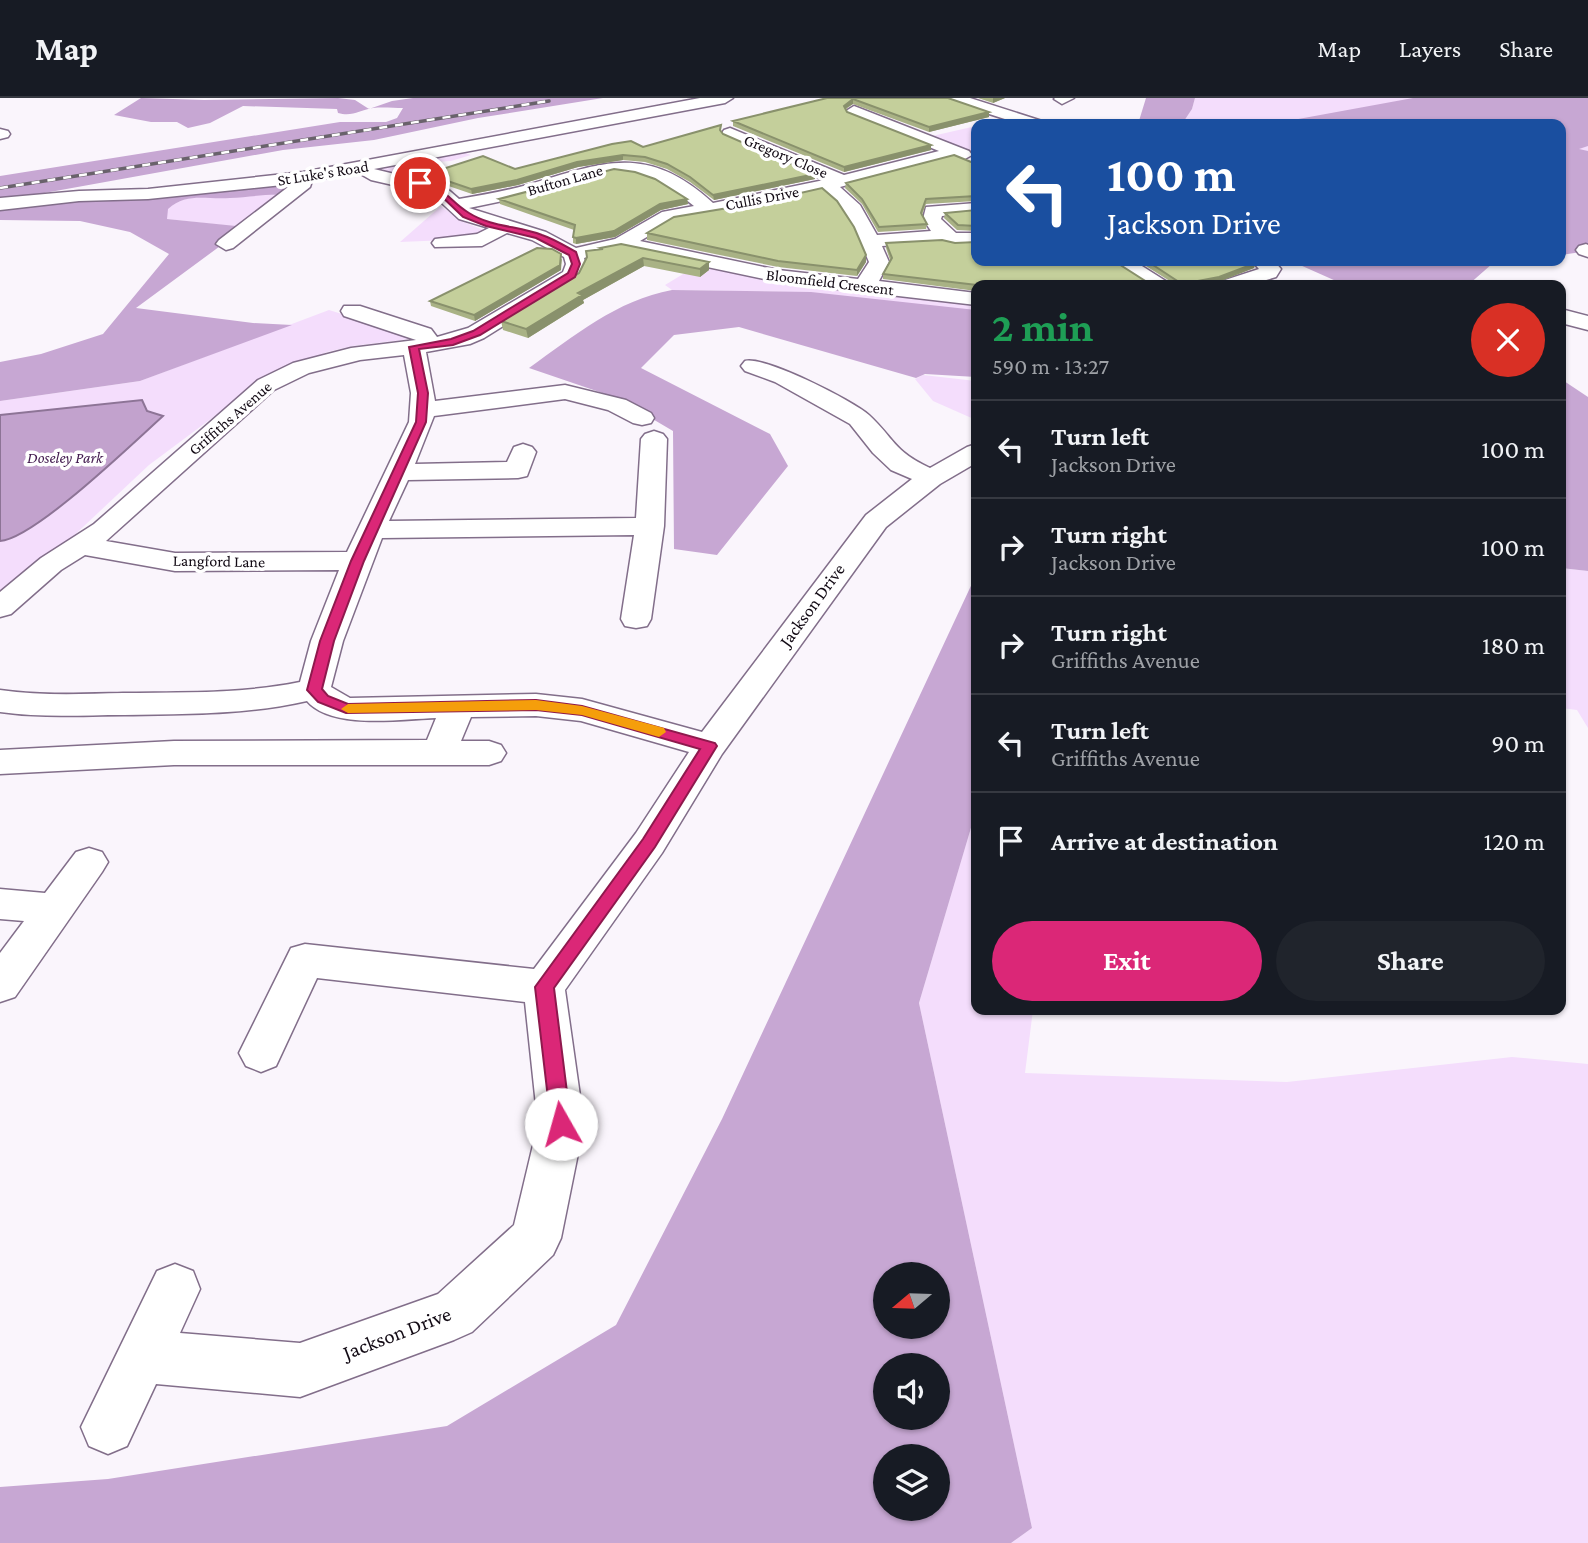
<!DOCTYPE html>
<meta charset="utf-8">
<style>
:root{--surface:#171b24;--page:#20242c;--text:#f1f3f6;--muted:#9ea1a6;--line:#363941;--accent:#db2777}
body{margin:0;font-family:"Crimson Pro",serif;background:var(--page);color:var(--text);height:100vh;display:flex;flex-direction:column;font-size:26px;white-space:nowrap}
*{box-sizing:border-box;margin:0}
p{font-size:23px;color:var(--muted)}
.icon{flex:none;width:38px;height:38px;fill:none;stroke:currentColor;stroke-width:2;stroke-linecap:round;stroke-linejoin:round}
.map{position:relative;flex:1;overflow:hidden}
.drawer{position:absolute;left:971px;top:182px;width:595px;height:735px;display:flex;flex-direction:column;background:var(--surface);border-radius:14px;box-shadow:0 2px 5px #0004}
.drawer>*{flex:none}
.banner{position:absolute;left:971px;top:21px;width:595px;height:147px;border-radius:14px;box-shadow:0 2px 5px #0004;background:#1a4fa0;color:#fff;overflow:hidden}
.needle{width:46px;rotate:251deg}
.tools{position:absolute;left:873px;top:1164px;display:grid;gap:14px}
.tools a{display:grid;place-items:center;width:77px;height:77px;border-radius:50%;background:var(--surface);box-shadow:0 2px 5px #0004;font-size:35px}
.pin{position:absolute;display:grid;place-items:center;width:60px;height:60px;color:#fff;margin:-30px;border:4px solid #fff;border-radius:50%;box-shadow:0 2px 7px #0007}
.me{position:absolute;width:77px;margin:-38px;rotate:353deg;stroke-linejoin:round;filter:drop-shadow(0 0 5px #0008)}
.turn{display:flex;align-items:center;gap:24px;height:147px;padding:0 21px;font-size:32px}
.turn .icon{width:91px;height:91px;stroke-width:2.5}
.turn b{display:block;font-size:49px;line-height:60px}
.round{display:grid;place-items:center;flex:none;width:74px;height:74px;border-radius:37px;background:var(--page)}
.summary{display:flex;align-items:center;justify-content:space-between;height:119px;padding:0 21px}
h1{font-size:42px;font-weight:700;line-height:52px;color:#1e9e55}
.primary-button{display:flex;gap:14px;margin-top:auto;padding:14px 21px}
.primary-button a{flex:1;height:80px;border-radius:42px;background:var(--accent);color:#fff;font-size:28px;font-weight:700;line-height:80px;text-align:center}
.primary-button a+a{background:var(--page);color:var(--text)}
ul{padding:0;list-style:none}
li{display:flex;align-items:center;gap:21px;height:98px;padding:0 21px;border-top:2px solid var(--line)}
li div{flex:1}
li b{display:block;font-size:26px}
li em{font-style:normal}
header{display:flex;align-items:center;gap:42px;box-sizing:border-box;height:98px;padding:0 35px;background:var(--surface);border-bottom:2px solid var(--line)}
header strong{font-size:33px}
nav{display:flex;gap:38px;margin-inline-start:auto;font-size:24px}
.map>svg:first-child{display:block}
</style>
<header>
<strong>Map</strong>
<nav><a>Map</a><a>Layers</a><a>Share</a></nav>
</header>
<div class="map">
<svg width="1588" height="1445" viewBox="0 0 1588 1445">
<rect width="100%" height="100%" fill="#faf5fc"/>
<path fill="#f4ddfc" d="M1195,0H1588V152L1561,26H1182L1192,11Z
M976,28V58L928,39Z
M463,54L471,57L451,63L436,64L437,69L405,77L381,73L386,69Z
M261,96L285,97L240,129L167,121V111C186,95 204,100 227,100C238,100 250,97 261,96Z
M441,108L461,123L486,133L472,141L400,144Z
M698,167L976,204V213L786,194L672,192L665,187Z
M329,212L419,240L353,248L327,254L263,282L149,367L0,507V303L140,283Z
M923,277L976,283V322L933,303L915,281Z
M1561,470L1588,473V630L1577,612L1561,610Z
M976,713V912H1033L1025,975L1287,984L1512,959L1588,966V1445H1011L1032,1430L919,905Z"/>
<path fill="#c7a7d3" fill-rule="evenodd" d="M141,0L204,2L338,0L355,2L369,11L392,3L413,0H603L478,20L374,42L283,52L0,103V78L340,24H386L397,20L403,10C394,10 382,9 373,10C359,12 353,19 338,15L337,11L243,8L210,25L188,30L177,24H151L114,17Z
M1146,0H1195L1192,11L1182,26H1138Z
M1413,0H1588V48L1579,51L1588,53V153L1561,157V26H1271Z
M297,84L285,97C266,96 249,99 230,100C206,102 187,94 168,111L167,121L246,129L136,210L253,225L292,227L140,283L0,303V264L41,256L103,236L169,156L130,134L80,123L0,122V109Z
M1291,163H1518L1492,166L1468,187H1345Z
M672,192L811,194L976,212V279L925,276L916,280L739,229L674,237L641,270L770,336L788,368L717,457L674,451L673,333L617,300L529,270C574,238 617,202 672,192Z
M1561,281L1588,299V473L1561,470Z
M976,477V713L919,905L1032,1430L1011,1445H0V1389L108,1381L447,1328L616,1227L722,1021ZM886,1176H938V1228H886ZM938,1267V1320H886V1267ZM938,1358V1410H886V1358Z"/>
<path fill="#c2a2cd" stroke="#8d7496" stroke-width="2" d="M142,302L147,313L163,318C133,345 34,441 0,443V317Z"/>
<g fill="none" stroke-linecap="round" stroke-linejoin="round">
<defs>
<path id="minor" d="M700,0H733L725,5L374,71L444,88L459,101C482,97 505,93 527,87C602,65 646,44 713,105L824,82L724,38L722,35L724,32L730,30L844,77L939,53L848,16L846,13L854,8L969,53L972,57L963,62L954,59L840,89L860,107L877,137L931,133L923,121L926,109L976,105V115L942,118L941,121L956,135H976V147H955L942,144L882,148L889,164L879,183L976,195V207L778,184L622,151L584,160L586,166L579,181L484,240L470,246L426,254L435,303L565,287L626,302L651,315L654,320L651,325L642,327L633,325L608,312L565,301L434,318L415,366L507,364L514,349L523,346L532,349L536,354L527,378L518,380L408,382L389,423L636,420L641,341L645,336L654,333L663,336L667,341L664,428L651,521L647,528L636,530L625,528L621,521L634,437L382,440L343,543L331,589L350,600L536,596L582,601L702,634L866,417L912,381L891,372L873,355L850,326L775,284L745,273L741,268L745,263C765,258 852,302 869,317C894,340 893,353 930,370L967,349L976,346V365L940,386L886,429L722,656L662,755L565,892L584,1026L561,1140L553,1157L472,1234L454,1242L300,1299L156,1286L127,1348L108,1356L89,1348L81,1329L157,1173L175,1166L193,1173L200,1191L180,1235L300,1245L438,1196L514,1127L538,1026L525,904L317,880L276,968L261,974L246,968L239,955L291,850L305,846L534,871L636,735L689,654L581,623L536,618L471,619L461,643H489L501,647L506,655L501,663L489,667H174L0,676V652L174,643L427,642L436,620C401,621 332,632 307,603C246,617 185,616 124,617C82,617 41,620 0,614V592C41,598 82,596 123,595C182,594 242,596 300,584L311,543L339,472L175,473L85,457L61,472L11,516L0,519V494L41,460L94,426L258,282L293,265L351,250L416,242L344,218L341,213L344,208H360L431,231L437,239L468,230L563,174L566,166L564,159L532,142L507,135L482,148L435,149L432,145L435,141L477,136L489,130L459,121L432,96L371,82L357,74L312,83L310,89L233,150L226,152L216,146L219,142L292,86L148,101L79,103L0,112V100L79,93L148,91L303,74ZM614,74C644,74 671,89 694,108L662,114L615,141L576,150L546,134L469,110L522,99L594,77ZM822,93C849,110 857,136 869,164L858,181L778,172L640,143L674,123L752,110ZM404,257L411,295L409,324L347,454L175,455L106,443L274,292L309,275L360,262Z
M946,0H970L1042,23L1044,26H1020L949,3Z
M1074,0L1062,6L1054,1L1055,0Z
M0,31L8,33L10,36L8,39L0,41Z
M1586,146L1588,147V159L1579,156L1576,152L1579,148Z
M1110,163H1134L1172,187H1147Z
M1252,163H1274L1281,171L1276,179L1250,187H1219L1222,183L1259,171Z
M1561,211L1588,218V232L1561,225Z
M89,750L102,754L108,764L102,774L15,899L0,904V855L24,823L0,821V791L45,795L76,754Z"/>
</defs>
<use href="#minor" stroke="#826e8a" stroke-width="3"/>
<use href="#minor" fill="#fff" fill-rule="evenodd"/>
<defs>
<path id="rail" d="M0,90L549,3"/>
</defs>
<use href="#rail" stroke="#69626b" stroke-width="3.5"/>
<use href="#rail" stroke="#fff" stroke-width="2.5" stroke-dasharray="8" stroke-linecap="butt"/>
</g>
<path fill="#a9b285" d="M827,0H948L989,19L929,34L853,6L846,11L847,14L931,52L844,74L733,28V23Z
M978,0H1005L993,5Z
M721,27V33L723,36L815,81L714,102L690,84L667,71L645,64L623,62L578,69L518,87L472,96L428,81L427,76L515,71L643,49Z
M976,66V103L926,106L922,117L927,126L926,131L878,134L862,106L845,90L846,85Z
M499,101H687L688,106L661,112L615,139L576,146L573,145V139L574,132L500,106Z
M976,112V133L957,132L944,120L945,115Z
M647,135L866,157V164L857,178L778,169L647,142Z
M886,145H955L976,187V193L883,181V176L890,162L886,150Z
M600,150L709,164V172L700,179L644,168L583,202L584,205L528,240L503,232L501,223L579,175L600,151Z
M562,161L561,172L475,223L431,208L430,203Z
M1138,163H1254V170L1218,184L1201,187H1176Z"/>
<path fill="#89916c" d="M993,0H1005L993,5Z
M853,1V6L843,12L844,8Z
M989,14V19L929,34V29Z
M931,47V52L844,74V69Z
M623,57V62L578,69L518,87L472,96L471,91L577,64Z
M815,76V81L714,102L713,97Z
M687,101L688,106L661,112L615,139L576,146V140L660,106Z
M561,156V172L475,223L474,217Z
M866,157V164L857,178V172Z
M643,160L644,168L583,202L584,205L528,240L526,231L578,195Z
M709,164V172L700,179V171Z
M1256,165L1254,170L1218,184L1201,187H1182V186Z"/>
<path fill="#c4cf9b" stroke="#89916c" stroke-width="2" d="M827,0H948L989,14L929,29L853,1L844,8L847,14L931,47L844,69L733,23Z
M721,27L720,32L723,36L815,76L713,97L690,79L667,66L645,59L623,57L577,64L517,82L471,91L427,76L483,58L515,71L612,46L631,43L643,49Z
M954,57L976,66V98L926,101L921,115L927,126L879,129L862,101L846,85Z
M614,71L635,74L655,81L687,101L660,106L614,133L576,140L573,139L575,127L499,101Z
M822,90L837,103L854,129L866,157L857,172L778,163L647,135L674,119L752,106Z
M976,112V128L958,127L945,115Z
M942,142L955,145L976,144V163H1114L1147,184H1157L1142,187H977L883,176L892,160L886,145Z
M621,146L709,164L700,171L643,160L578,195L582,197L526,231L501,223L579,175L587,159L586,153L603,151L600,150Z
M537,150L552,151L561,156L560,167L474,217L430,203Z
M1147,163H1254L1256,165L1219,179L1182,186Z"/>
<path fill="#db2777" stroke="#8e194d" stroke-width="2" d="M420,83C449,92 448,102 469,115C491,129 519,128 542,137C554,141 565,148 576,154L580,166L575,179L480,237L453,247L419,251L428,295L426,324L364,463L334,543L322,591L328,598L348,606L536,602L582,608L715,645L717,648L655,749L554,890L571,1026L568,1032L561,1035L554,1032L551,1026L535,889L643,741L700,651L582,617L536,612L346,615L318,604L307,592L320,543L351,463L416,324L418,295L409,249L451,241L473,233L568,175L572,166L569,157L536,140L486,128L463,119L436,93L417,87Z"/>
<path fill="#f59e0b" d="M536,602L582,608L664,630L666,634L659,639L582,617L536,612L348,615L341,611L348,606Z"/>
<g text-anchor="middle" dominant-baseline="central" stroke-width="7" stroke-linejoin="round" paint-order="stroke">
<g font-size="16" fill="#120a14" stroke="#fff">
<text transform="translate(786 58) rotate(23)">Gregory Close</text>
<text transform="translate(323 75) rotate(-9)">St Luke's Road</text>
<text transform="translate(565 82) rotate(-16)">Bufton Lane</text>
<text transform="translate(762 100) rotate(-11)">Cullis Drive</text>
<text transform="translate(830 184) rotate(7)">Bloomfield Crescent</text>
<text transform="translate(230 320) rotate(-41)">Griffiths Avenue</text>
<text transform="translate(219 463) rotate(1)">Langford Lane</text>
</g>
<g font-size="16" font-style="italic" fill="#40184d" stroke="#fff">
<text x="65" y="359">Doseley Park</text>
</g>
<g font-size="18" fill="#120a14" stroke="#fff">
<text transform="translate(812 507) rotate(-54)">Jackson Drive</text>
</g>
<g font-size="21" fill="#120a14" stroke="#fff">
<text transform="translate(397 1235) rotate(-21)">Jackson Drive</text>
</g>
</g>
</svg>
<div class="tools">
<a><svg class="needle" viewBox="-14 -14 28 28"><path d="M0-13l5 13h-10z" fill="#e53935"/><path d="M0 13l5-13h-10z" fill="#9ea1a6"/></svg></a>
<a><svg class="icon" aria-label="sound" viewBox="0 0 24 24"><path d="M4 9h4l5-4v14l-5-4H4zM17 9q2 3 0 6"/></svg></a>
<a><svg class="icon" aria-label="layers" viewBox="0 0 24 24"><path d="M12 4l9 5-9 5-9-5zM3 14l9 5 9-5"/></svg></a>
</div>
<div class="pin" style="left:420px;top:85px;background:#d93025"><svg class="icon" aria-label="arrive" viewBox="0 0 24 24"><path d="M6 21V4h12l-3 4 3 4H6"/></svg></div>
<svg class="me" style="left:561px;top:1026px" viewBox="-20 -20 40 40"><circle r="19" fill="#fff"/><path d="M0-13L10 11 0 6-10 11z" fill="#db2777"/></svg>
<div class="banner">
<div class="turn"><svg class="icon" aria-label="left" viewBox="0 0 24 24"><path d="M17 20v-9H6M10 6l-5 5 5 5"/></svg><div><b>100 m</b>Jackson Drive</div></div>
</div>
<section class="drawer">
<div class="summary"><div><h1>2 min</h1><p>590 m · 13:27</p></div><a class="round" style="background:#d93025;color:#fff"><svg class="icon" aria-label="close" viewBox="0 0 24 24"><path d="M6 6l12 12M18 6L6 18"/></svg></a></div>
<ul>
<li><svg class="icon" aria-label="left" viewBox="0 0 24 24"><path d="M17 20v-9H6M10 6l-5 5 5 5"/></svg><div><b>Turn left</b><p>Jackson Drive</p></div><em>100 m</em></li>
<li><svg class="icon" aria-label="right" viewBox="0 0 24 24"><path d="M7 20v-9h11M14 6l5 5-5 5"/></svg><div><b>Turn right</b><p>Jackson Drive</p></div><em>100 m</em></li>
<li><svg class="icon" aria-label="right" viewBox="0 0 24 24"><path d="M7 20v-9h11M14 6l5 5-5 5"/></svg><div><b>Turn right</b><p>Griffiths Avenue</p></div><em>180 m</em></li>
<li><svg class="icon" aria-label="left" viewBox="0 0 24 24"><path d="M17 20v-9H6M10 6l-5 5 5 5"/></svg><div><b>Turn left</b><p>Griffiths Avenue</p></div><em>90 m</em></li>
<li><svg class="icon" aria-label="arrive" viewBox="0 0 24 24"><path d="M6 21V4h12l-3 4 3 4H6"/></svg><div><b>Arrive at destination</b></div><em>120 m</em></li>
</ul>
<div class="primary-button"><a>Exit</a><a>Share</a></div>
</section>
</div>
